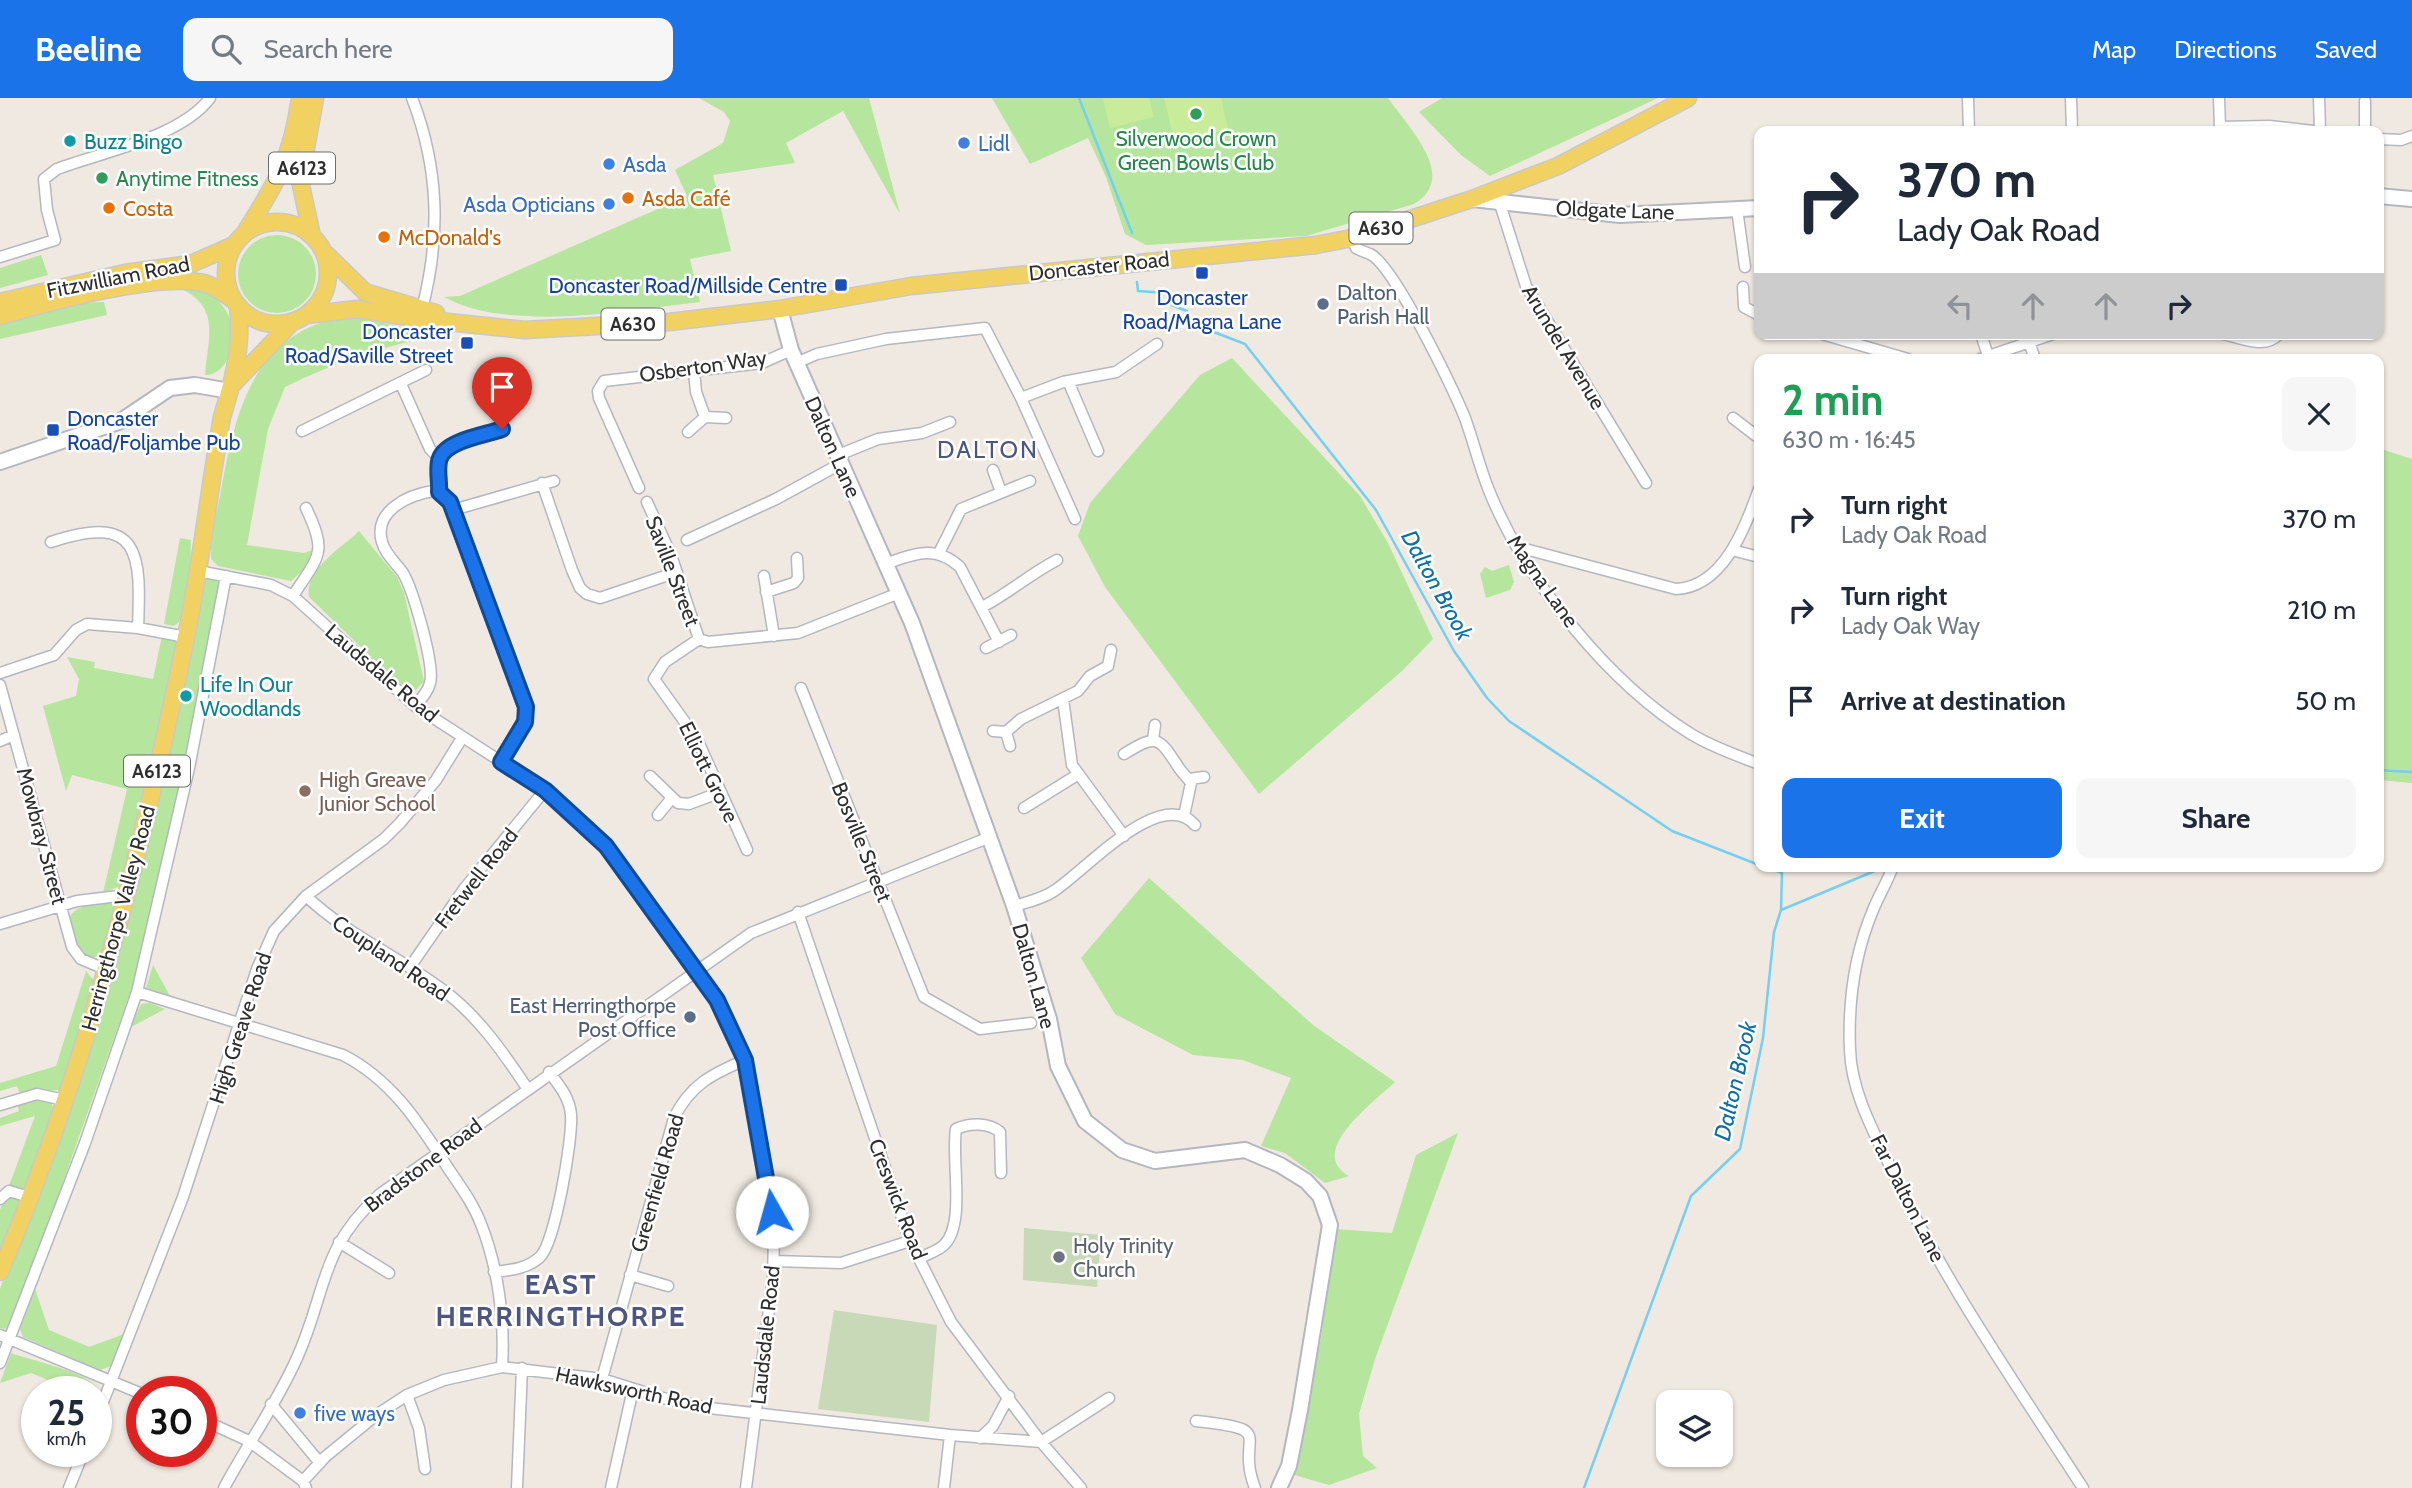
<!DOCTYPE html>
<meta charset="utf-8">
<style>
:root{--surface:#fff;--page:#f6f6f7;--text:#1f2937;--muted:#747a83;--accent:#1a73e8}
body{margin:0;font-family:Cabin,sans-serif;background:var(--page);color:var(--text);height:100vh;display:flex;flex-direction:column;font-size:26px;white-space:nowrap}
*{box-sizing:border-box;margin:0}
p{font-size:23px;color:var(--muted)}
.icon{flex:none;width:38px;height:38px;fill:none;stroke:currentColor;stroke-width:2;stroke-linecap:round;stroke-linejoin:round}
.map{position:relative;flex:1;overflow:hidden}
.sheet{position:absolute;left:1754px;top:256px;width:630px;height:518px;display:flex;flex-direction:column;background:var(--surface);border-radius:14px;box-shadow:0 2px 5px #0004}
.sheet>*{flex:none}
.banner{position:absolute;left:1754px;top:28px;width:630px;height:214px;border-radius:14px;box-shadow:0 2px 5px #0004;background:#fff;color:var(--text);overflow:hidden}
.fabs{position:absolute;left:1656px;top:1292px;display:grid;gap:14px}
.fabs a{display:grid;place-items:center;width:77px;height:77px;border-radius:14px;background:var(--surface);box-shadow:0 2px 5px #0004;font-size:35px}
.speed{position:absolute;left:21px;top:1278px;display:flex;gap:14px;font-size:35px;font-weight:700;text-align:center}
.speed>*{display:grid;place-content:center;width:91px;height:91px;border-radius:50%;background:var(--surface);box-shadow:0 2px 5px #0004;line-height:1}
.speed small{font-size:18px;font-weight:400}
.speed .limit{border:10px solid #d22;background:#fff;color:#111}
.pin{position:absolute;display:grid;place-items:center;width:60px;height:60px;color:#fff;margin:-72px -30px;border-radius:50% 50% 50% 0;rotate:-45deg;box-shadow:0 0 7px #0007}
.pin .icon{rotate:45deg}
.me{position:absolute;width:77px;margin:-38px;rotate:353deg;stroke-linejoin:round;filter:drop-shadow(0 0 5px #0008)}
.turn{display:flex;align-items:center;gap:24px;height:147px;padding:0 28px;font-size:32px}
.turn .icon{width:91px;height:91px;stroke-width:2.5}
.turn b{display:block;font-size:49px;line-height:60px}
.lanes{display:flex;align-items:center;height:66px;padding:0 28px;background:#0003;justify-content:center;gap:35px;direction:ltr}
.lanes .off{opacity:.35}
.round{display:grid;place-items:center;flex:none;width:74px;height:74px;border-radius:14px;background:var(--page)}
.summary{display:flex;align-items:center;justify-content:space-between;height:119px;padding:0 28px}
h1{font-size:42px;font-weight:700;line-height:52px;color:#1e9e55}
.primary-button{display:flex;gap:14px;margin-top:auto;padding:14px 28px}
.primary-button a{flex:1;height:80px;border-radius:14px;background:var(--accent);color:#fff;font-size:28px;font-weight:700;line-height:80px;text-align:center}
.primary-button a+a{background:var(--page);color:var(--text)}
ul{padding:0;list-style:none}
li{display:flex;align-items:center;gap:21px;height:91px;padding:0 28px}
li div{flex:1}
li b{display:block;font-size:26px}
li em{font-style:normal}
header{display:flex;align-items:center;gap:42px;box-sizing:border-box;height:98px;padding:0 35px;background:var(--accent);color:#fff}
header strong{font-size:33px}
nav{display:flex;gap:38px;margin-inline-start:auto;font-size:24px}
.search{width:490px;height:63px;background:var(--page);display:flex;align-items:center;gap:18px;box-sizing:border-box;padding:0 24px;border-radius:14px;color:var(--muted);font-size:26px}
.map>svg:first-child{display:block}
</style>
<header>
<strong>Beeline</strong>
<div class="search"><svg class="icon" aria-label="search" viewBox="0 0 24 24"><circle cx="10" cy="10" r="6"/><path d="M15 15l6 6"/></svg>Search here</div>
<nav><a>Map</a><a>Directions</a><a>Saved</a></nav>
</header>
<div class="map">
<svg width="2412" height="1390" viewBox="0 0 2412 1390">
<rect width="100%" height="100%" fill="#efe9e1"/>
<path fill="#b6e59e" d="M699,0H869L900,116L843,13L786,45L795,65L713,77L731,153L690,161L700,204C627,212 510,235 444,199L460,198L687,98L675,72L723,45L730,23L724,14Z
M992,0H1388C1407,28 1460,79 1414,106L1306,138L1146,147L1125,136L1106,79L1088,40L1030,66Z
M1442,0H1658L1490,78L1461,57L1419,14Z
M238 176a39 39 0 1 1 78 0a39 39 0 1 1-78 0Z
M41,157L48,177L0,190V170Z
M180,190C251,190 241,277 205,277C208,238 221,210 180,190Z
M104,204L107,217L0,241V226L77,205Z
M349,218L441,237C385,247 336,264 285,289L268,331L247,447L304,455L315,451L306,469L291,483L218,468L211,461C210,437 218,411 222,387C237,307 256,232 349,218Z
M1232,260L1360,398L1388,445L1433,541L1402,573L1259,696L1105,489L1078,438L1090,405L1200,277Z
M2378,350L2412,361V685L2378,682Z
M359,433L397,479L404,495L424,583L416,592L406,590L395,582L309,499C304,471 342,450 359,433Z
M180,440L191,442C190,460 193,522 173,528L164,526Z
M1509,467L1514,484L1510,492L1486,500L1480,476L1485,469L1492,473Z
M207,480L217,483L219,487L196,613L136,878L14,1222L5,1231L0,1230V1191L67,1013L203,482Z
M162,538L176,543L172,575L124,779L120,788L103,795L127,691L72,677L66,693L43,608L76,598L79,581L67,559L95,564L94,570L153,581Z
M1149,780L1313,927L1395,984C1375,1003 1305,1054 1349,1078L1325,1085L1285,1055L1261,1048L1291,980L1243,962L1193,957L1115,916L1081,860Z
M118,804L102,857C78,867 73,836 69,820C77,804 102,806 118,804Z
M153,867L170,898L146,890Z
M86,873L95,884L61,991C54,994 32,992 20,996L17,988L0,993V985L56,968Z
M150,905L165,911L129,930L141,906Z
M37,999L51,1004L55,1014L0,1155V1112L35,1018L0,1028V1020L19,1013L17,1005Z
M1458,1035L1375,1261L1359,1316L1363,1358L1377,1370L1329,1387L1291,1376L1321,1241L1334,1131L1392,1135L1416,1057Z
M35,1191L49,1232L89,1249L124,1236L111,1268L100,1272L23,1239L20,1231Z
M11,1255C29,1262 95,1275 99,1294L96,1302V1293H74L31,1275L0,1285Z"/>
<path fill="#c8d9b8" d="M1024,1130L1101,1137L1097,1189L1023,1182Z
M834,1212L937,1227L929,1324L818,1311Z"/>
<path fill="#c9ec9a" d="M1103,0H1149L1154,19L1110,30Z
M1164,0H1221L1228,31L1175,45Z"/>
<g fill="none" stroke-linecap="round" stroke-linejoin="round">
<path stroke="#75cff0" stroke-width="2.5" d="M1079,0L1132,135
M1137,184L1138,193L1166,195L1171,207L1187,213L1193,226L1245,246L1376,412L1454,553L1487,600L1509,623L1672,733L1759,767
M2378,672L2412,674
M1781,812L1877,772
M1584,1390L1691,1098L1740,1051L1763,940L1774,834L1781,812L1782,775L1763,768"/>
<defs>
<path id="street" d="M412,0C439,70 441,138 422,211
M1968,0L1969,33
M2071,0L2072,33
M2219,0L2220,29L2269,28L2314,33
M2319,0L2320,33
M2365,3V33
M2378,41L2401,42L2412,38
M1500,106L1526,188L1646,385
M1737,111L1745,169
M1352,140L1356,150C1361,153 1365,154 1370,156C1394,167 1453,291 1465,320C1474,345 1480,371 1490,395C1526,483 1610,586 1691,636C1712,649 1736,657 1759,666
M0,159L55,142L47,112L44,81L57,71C102,54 181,39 210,0
M1743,189L1744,209L1759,217
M1822,236L1908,261
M1981,236L1988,258
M2223,236C2241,240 2265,252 2279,236
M2029,244L2035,261
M1980,261L2053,236
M796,265L817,256L886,241L985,230L1021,300L1075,421
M694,273L696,294L705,319
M1068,283L1098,353
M401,286L430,351L440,361
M1021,300L1063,284L1116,274L1157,246
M1733,320L1759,340
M302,333L426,272
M688,334L705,319L726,320
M836,358L878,341L922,335L950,324
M993,372L1001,394
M542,385L572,472L580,490L587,496L600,500L677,474
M639,390L599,300L598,293L604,283L762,265L791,252
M439,394C440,383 436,370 440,360C447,342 486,337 502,331
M647,404L671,457L699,541
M453,412L554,383
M687,442L776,401L840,366
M51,444C141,414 141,456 138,530
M1732,452L1759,459
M939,455L961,411L1030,383
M1519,455L1529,452L1676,491C1724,489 1745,429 1759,391
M885,466C914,456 935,446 960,469L999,544
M198,473L271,487L293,498L415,608L545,692L580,721L623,768L727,920L745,962L769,1083L774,1138L773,1180L746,1390
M764,478L774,538
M766,494L794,485L798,480L797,460
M293,498C319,457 328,456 306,410
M982,509C1009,495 1030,476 1057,462
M699,541L665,564L654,581L697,641L747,752
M699,541L708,544L798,535L899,495
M986,550L1011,537
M0,575L54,557L76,532L87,526L138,530L186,539
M0,587L72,849L81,861L105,871
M801,590L924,899L980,931L1031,925
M1063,601L1072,667L1124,738
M415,608C421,601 428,594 430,585C435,567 413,492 403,475C396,465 385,456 382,444C373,413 408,397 433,393L446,398L450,404L526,609L525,624L501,664
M993,633L1006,634L1010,648
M1006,634L1021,621L1078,593L1090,578L1108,568L1111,552
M1153,642L1155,627
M0,643L14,637
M1124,656C1155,637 1158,637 1177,667C1181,674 1187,679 1191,685L1184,718
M650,678L678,705L689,706L721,694
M1189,681L1204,679
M1024,710L1077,677
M658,717L671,701
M1893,768C1888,783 1879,797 1873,812C1855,855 1848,905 1850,952C1851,990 1871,1029 1887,1062C1940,1178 2014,1283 2083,1390
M306,798C347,837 398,858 443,892C478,918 503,954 527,990
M1014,808C1028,804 1042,801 1054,793C1085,773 1161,687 1195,727
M798,814L910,1143L951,1224L1041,1344L1081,1390
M0,826L77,803L127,797
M410,869L464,791L545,692
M137,894L343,957C392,982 419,1025 448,1070C460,1088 473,1105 481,1126C498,1169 505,1222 502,1269
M0,1007L37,996L64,1002
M0,1101L9,1093L29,1099
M339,1144L389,1175
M920,1160C927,1156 938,1153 944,1147C966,1126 951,1062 956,1031C969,1025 988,1024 1000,1034L1001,1075
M774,1163L841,1165L910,1143
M494,1174C510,1172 527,1171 540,1159C555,1145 573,1040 571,1017C570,1000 559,987 549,974
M630,1177L668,1188
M0,1237L142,1296
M0,1265L85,1045L137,894L189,670L226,478
M602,1281L674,1020C690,987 712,976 745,962
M407,1297L419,1330L425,1371
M271,1306L320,1365
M201,1321L249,1343L303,1383L306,1390
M96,1322L183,1099L257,871L274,833L306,798L384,741L400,725L436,682L462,640
M1196,1323C1281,1332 1234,1336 1255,1390
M980,1340L993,1328L1009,1298
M303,1383L325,1359L375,1318L407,1297L444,1282L502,1269L602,1281L663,1300L709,1310L950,1337L1041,1344L1109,1300
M69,1390L84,1353
M224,1390C247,1347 277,1305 297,1260C327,1193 319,1151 380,1096L751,835L990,739
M517,1390L522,1270
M611,1390L633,1291
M944,1390L950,1337"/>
<path id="secondary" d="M2378,98L2412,101
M1472,101L1620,117L1759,110
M780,211L791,252L912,525L1014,808L1049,921L1058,968L1085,1023L1122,1052L1155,1063L1245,1052L1280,1067L1306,1083L1320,1098L1330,1127L1300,1312L1289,1368L1279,1390
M0,364L121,323L170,290L195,287L230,293"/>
<path id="primary" d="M226 175a51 51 0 1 1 102 0a51 51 0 1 1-102 0Z
M246,133C277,84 292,59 300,0
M312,138L300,83L315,0
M326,156L365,194L436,215
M0,204L125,175L191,166L234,147
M307,217L357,211L420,221L525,232L669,224L780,211L911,188L1316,147L1352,140L1472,101L1558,68L1688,0
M0,218C47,205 158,174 204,185C215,188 223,195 232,201
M232,287L292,224
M0,1174C86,971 142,755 186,539C201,466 209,392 222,319C233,283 243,247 238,209"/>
</defs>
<use href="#street" stroke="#b4b7c1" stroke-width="13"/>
<use href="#secondary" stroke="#b4b7c1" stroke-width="18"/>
<use href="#primary" stroke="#c9c9c9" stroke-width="19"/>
<use href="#street" stroke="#fff" stroke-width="10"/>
<use href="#secondary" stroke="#fff" stroke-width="14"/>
<use href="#primary" stroke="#f2d163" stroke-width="16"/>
</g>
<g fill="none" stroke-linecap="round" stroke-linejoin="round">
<defs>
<path id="route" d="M502,331C486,337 447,342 440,360C436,370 440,383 439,394L450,404L526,609L525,624L501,664L545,692L606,748L717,902L745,962L772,1114"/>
</defs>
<use href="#route" stroke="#114b97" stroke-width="18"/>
<use href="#route" stroke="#1a73e8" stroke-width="12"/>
</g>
<g fill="#2e9e5b" stroke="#fff" stroke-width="2.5">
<circle cx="1196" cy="16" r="7"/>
<circle cx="102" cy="80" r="7"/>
</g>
<g fill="#0f9aa8" stroke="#fff" stroke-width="2.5">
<circle cx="70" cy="43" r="7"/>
<circle cx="186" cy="598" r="7"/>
</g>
<g fill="#3f7fe0" stroke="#fff" stroke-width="2.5">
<circle cx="964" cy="45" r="7"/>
<circle cx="609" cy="66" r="7"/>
<circle cx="609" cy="106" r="7"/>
<circle cx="300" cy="1315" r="7"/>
</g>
<g fill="#e8710a" stroke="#fff" stroke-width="2.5">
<circle cx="628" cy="100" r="7"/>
<circle cx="109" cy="110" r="7"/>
<circle cx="384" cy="139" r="7"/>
</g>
<g fill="#1a4fb4" stroke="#fff" stroke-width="2.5">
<rect x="1195" y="168" width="14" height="14" rx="3.5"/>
<rect x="834" y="180" width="14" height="14" rx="3.5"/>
<rect x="460" y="238" width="14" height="14" rx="3.5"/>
<rect x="46" y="325" width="14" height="14" rx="3.5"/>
</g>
<g fill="#5c6f8a" stroke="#fff" stroke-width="2.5">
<circle cx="1323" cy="206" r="7"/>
<circle cx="690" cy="919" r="7"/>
</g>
<circle fill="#8d6e63" stroke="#fff" stroke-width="2.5" cx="305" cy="693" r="7"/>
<circle fill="#6b7280" stroke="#fff" stroke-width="2.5" cx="1059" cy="1159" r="7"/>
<g text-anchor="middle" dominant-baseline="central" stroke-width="5" stroke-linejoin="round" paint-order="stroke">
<g fill="#fff" stroke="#6d6d6d" stroke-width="2">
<rect x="269" y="54.5" width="66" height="31" rx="5"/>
<rect x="1349.5" y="114.5" width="63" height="31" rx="5"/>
<rect x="601.5" y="210.5" width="63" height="31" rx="5"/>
<rect x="124" y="657.5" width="66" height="31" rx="5"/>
</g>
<g font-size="19" font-weight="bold" fill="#2e2e2e">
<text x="302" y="70">A6123</text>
<text x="1381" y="130">A630</text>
<text x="633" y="226">A630</text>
<text x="157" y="673">A6123</text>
</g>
<g font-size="21" fill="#27864d" stroke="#fff">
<text x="1196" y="40">Silverwood Crown<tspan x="1196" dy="24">Green Bowls Club</tspan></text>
<text x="116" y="80" text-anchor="start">Anytime Fitness</text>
</g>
<g font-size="21" fill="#0d838f" stroke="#fff" text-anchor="start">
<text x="84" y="43">Buzz Bingo</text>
<text x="200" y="586">Life In Our<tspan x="200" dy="24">Woodlands</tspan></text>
</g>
<g font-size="21" fill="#366cbe" stroke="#fff" text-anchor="start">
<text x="978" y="45">Lidl</text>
<text x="623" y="66">Asda</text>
<text x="595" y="106" text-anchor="end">Asda Opticians</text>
<text x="314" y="1315">five ways</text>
</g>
<g font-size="21" fill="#c56008" stroke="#fff" text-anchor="start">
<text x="642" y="100">Asda Café</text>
<text x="123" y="110">Costa</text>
<text x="398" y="139">McDonald's</text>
</g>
<g font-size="21" fill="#2e2e2e" stroke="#fff">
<text transform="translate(1615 112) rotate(2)">Oldgate Lane</text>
<text transform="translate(1099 168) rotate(-6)">Doncaster Road</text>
<text transform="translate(118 179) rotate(-11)">Fitzwilliam Road</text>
<text transform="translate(1564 249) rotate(59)">Arundel Avenue</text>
<text transform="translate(703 268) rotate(-8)">Osberton Way</text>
<text transform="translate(833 349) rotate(66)">Dalton Lane</text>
<text transform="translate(673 473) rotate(69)">Saville Street</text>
<text transform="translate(1543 483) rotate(55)">Magna Lane</text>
<text transform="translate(382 575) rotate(40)">Laudsdale Road</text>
<text transform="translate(709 674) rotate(64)">Elliott Grove</text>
<text transform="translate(42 738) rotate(75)">Mowbray Street</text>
<text transform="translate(862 744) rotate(68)">Bosville Street</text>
<text transform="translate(476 780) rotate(-52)">Fretwell Road</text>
<text transform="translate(118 820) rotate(-75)">Herringthorpe Valley Road</text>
<text transform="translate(391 860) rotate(34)">Coupland Road</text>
<text transform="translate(1034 878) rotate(74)">Dalton Lane</text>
<text transform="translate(240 930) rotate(-72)">High Greave Road</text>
<text transform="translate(423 1067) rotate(-37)">Bradstone Road</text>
<text transform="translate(657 1085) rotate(-74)">Greenfield Road</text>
<text transform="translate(1908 1100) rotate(63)">Far Dalton Lane</text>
<text transform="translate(898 1101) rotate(69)">Creswick Road</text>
<text transform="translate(765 1237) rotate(-84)">Laudsdale Road</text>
<text transform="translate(634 1292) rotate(12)">Hawksworth Road</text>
</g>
<g font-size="21" fill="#164399" stroke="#fff" text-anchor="end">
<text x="827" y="187">Doncaster Road/Millside Centre</text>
<text x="1202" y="199" text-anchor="middle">Doncaster<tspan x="1202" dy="24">Road/Magna Lane</tspan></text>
<text x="453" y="233">Doncaster<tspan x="453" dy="24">Road/Saville Street</tspan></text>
<text x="67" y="320" text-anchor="start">Doncaster<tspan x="67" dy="24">Road/Foljambe Pub</tspan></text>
</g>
<g font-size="21" fill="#4e5e75" stroke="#fff" text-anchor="start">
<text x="1337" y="194">Dalton<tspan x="1337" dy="24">Parish Hall</tspan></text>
<text x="676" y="907" text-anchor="end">East Herringthorpe<tspan x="676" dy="24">Post Office</tspan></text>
</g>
<g font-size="21" fill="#785e54" stroke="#fff" text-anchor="start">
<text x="319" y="681">High Greave<tspan x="319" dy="24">Junior School</tspan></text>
</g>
<g font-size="21" fill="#5b616d" stroke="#fff" text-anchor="start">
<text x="1073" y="1147">Holy Trinity<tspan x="1073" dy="24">Church</tspan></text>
</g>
<g font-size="23" font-style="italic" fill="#0d6fa3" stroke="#fff">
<text transform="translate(1437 487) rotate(61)">Dalton Brook</text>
<text transform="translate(1735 983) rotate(-77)">Dalton Brook</text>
</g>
<g font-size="24" letter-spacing="2" fill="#4d5680" stroke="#fff">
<text x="988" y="351">DALTON</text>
</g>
<g font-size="28" font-weight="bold" letter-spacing="2" fill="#4d5680" stroke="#fff">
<text x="561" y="1186">EAST<tspan x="561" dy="32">HERRINGTHORPE</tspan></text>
</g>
</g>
</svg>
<div class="fabs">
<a><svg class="icon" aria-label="layers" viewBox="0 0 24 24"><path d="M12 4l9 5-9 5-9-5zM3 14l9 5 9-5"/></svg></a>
</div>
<div class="speed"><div>25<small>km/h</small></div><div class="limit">30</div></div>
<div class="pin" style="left:502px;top:331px;background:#d93025"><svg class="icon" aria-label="arrive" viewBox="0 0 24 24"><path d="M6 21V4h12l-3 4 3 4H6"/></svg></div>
<svg class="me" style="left:772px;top:1114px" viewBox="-20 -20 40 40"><circle r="19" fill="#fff"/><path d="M0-13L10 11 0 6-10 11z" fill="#1a73e8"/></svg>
<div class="banner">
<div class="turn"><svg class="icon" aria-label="right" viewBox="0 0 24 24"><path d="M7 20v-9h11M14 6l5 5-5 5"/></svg><div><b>370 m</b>Lady Oak Road</div></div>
<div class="lanes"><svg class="icon off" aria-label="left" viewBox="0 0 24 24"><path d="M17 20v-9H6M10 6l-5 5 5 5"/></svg><svg class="icon off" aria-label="ahead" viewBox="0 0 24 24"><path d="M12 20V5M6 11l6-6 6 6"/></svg><svg class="icon off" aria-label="ahead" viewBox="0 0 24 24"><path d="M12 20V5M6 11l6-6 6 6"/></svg><svg class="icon" aria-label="right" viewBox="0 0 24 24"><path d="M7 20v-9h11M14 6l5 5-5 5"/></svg></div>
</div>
<section class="sheet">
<div class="summary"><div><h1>2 min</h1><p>630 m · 16:45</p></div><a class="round"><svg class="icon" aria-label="close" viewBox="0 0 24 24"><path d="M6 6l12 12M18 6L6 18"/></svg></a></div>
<ul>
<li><svg class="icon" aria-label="right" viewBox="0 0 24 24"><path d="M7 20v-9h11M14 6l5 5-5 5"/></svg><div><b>Turn right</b><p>Lady Oak Road</p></div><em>370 m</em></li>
<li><svg class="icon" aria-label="right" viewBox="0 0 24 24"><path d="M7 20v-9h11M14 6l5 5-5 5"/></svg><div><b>Turn right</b><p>Lady Oak Way</p></div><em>210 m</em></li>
<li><svg class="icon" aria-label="arrive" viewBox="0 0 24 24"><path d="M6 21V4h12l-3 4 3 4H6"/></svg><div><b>Arrive at destination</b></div><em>50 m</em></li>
</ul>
<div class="primary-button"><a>Exit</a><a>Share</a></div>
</section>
</div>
